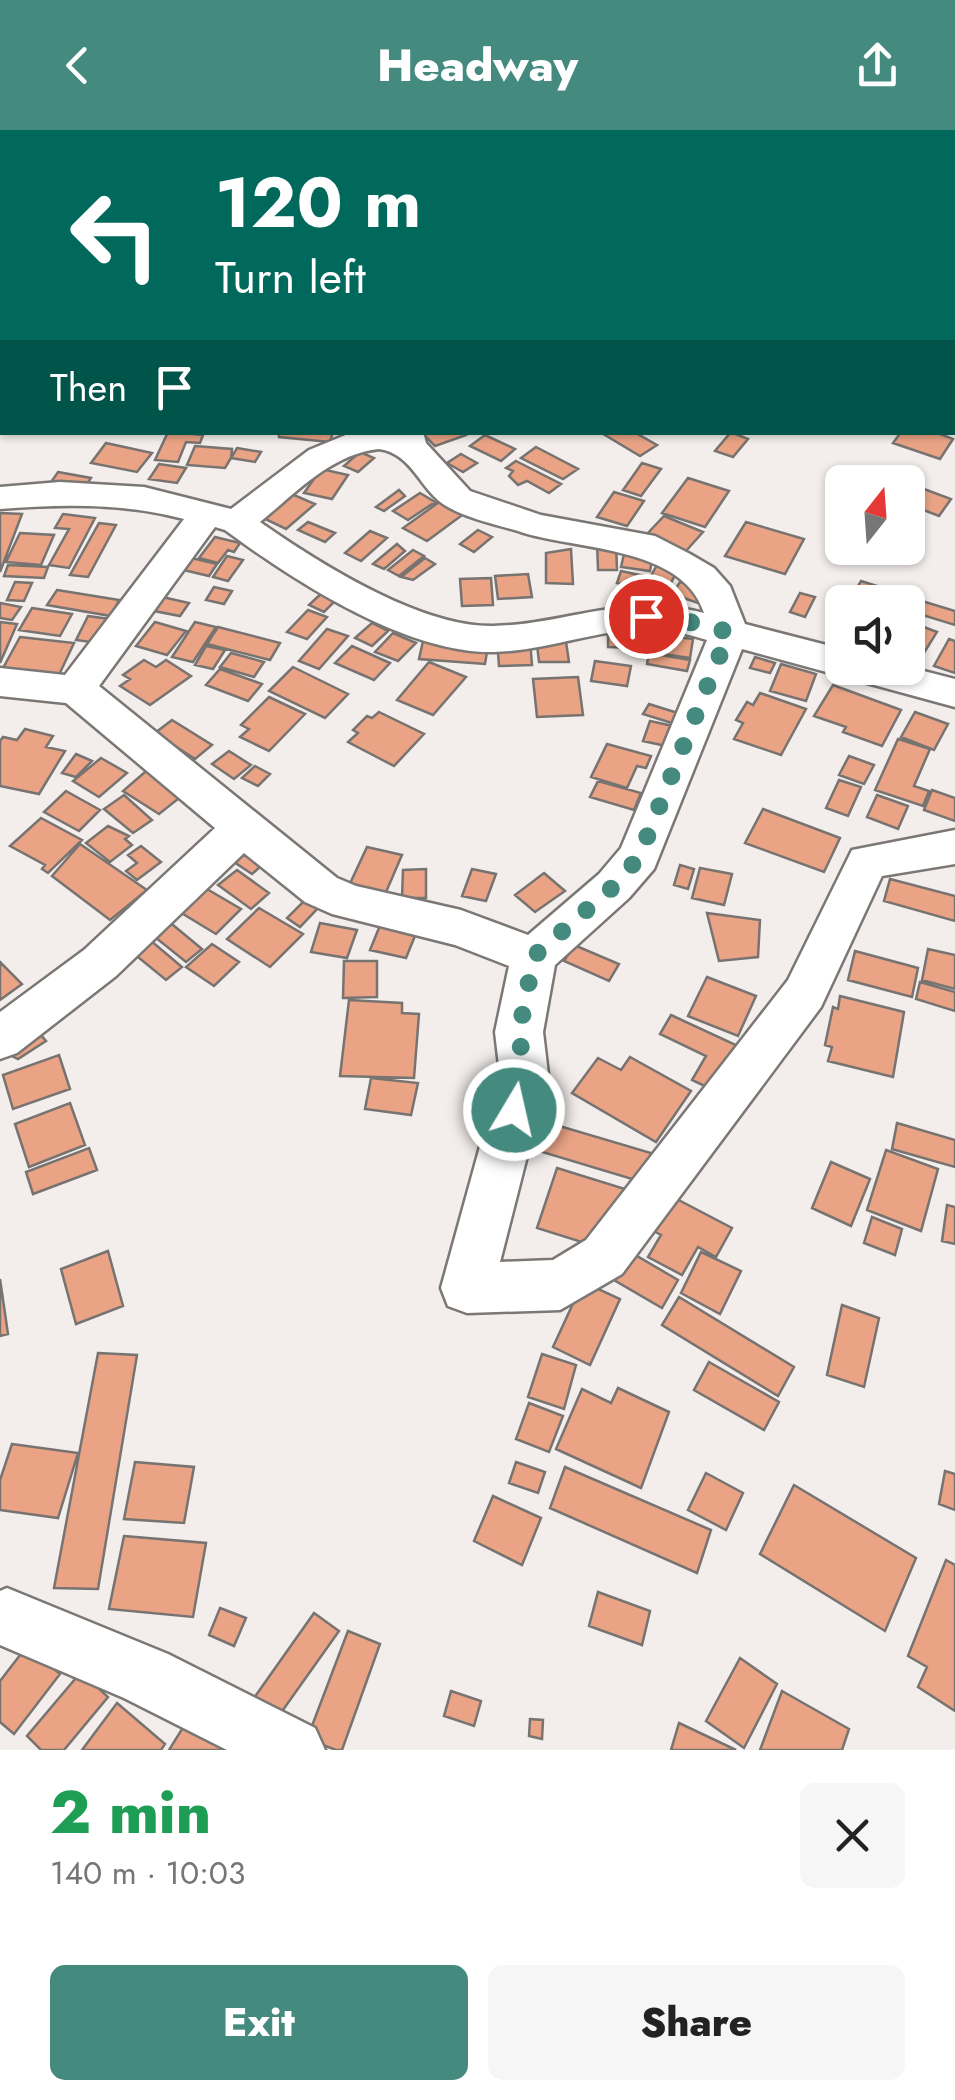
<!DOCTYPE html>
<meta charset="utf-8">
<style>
:root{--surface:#fff;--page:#f6f6f6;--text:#222;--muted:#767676;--accent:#448a7f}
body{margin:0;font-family:Jost,sans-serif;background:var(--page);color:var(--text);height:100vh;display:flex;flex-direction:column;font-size:38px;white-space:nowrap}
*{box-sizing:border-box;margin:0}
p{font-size:32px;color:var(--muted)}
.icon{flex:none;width:55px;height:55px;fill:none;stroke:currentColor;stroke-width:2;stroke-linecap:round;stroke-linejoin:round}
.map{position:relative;height:1620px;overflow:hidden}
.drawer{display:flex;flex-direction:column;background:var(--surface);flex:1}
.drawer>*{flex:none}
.guide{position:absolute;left:0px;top:0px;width:955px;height:305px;box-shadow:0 2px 8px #0004;background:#00695c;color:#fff;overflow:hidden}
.needle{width:65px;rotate:17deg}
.tools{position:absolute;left:825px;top:335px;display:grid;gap:20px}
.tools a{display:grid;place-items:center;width:100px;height:100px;border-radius:15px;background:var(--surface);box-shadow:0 2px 8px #0004;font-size:50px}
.pin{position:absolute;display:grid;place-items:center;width:85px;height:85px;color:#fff;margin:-42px;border:5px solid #fff;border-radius:50%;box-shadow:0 2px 10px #0007}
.me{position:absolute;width:110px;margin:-55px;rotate:9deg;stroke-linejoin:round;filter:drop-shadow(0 0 8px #0008)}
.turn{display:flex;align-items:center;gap:35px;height:210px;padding:0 50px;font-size:45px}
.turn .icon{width:130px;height:130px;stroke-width:2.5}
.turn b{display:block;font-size:70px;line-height:85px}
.then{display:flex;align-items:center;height:95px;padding:0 50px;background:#0003;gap:20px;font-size:38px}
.round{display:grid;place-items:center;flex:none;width:105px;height:105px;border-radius:15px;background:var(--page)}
.headline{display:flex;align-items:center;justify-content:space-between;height:170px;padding:0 50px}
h1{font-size:60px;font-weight:800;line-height:75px;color:#1e9e55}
.cta{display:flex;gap:20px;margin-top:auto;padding:20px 50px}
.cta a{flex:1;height:115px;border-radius:15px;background:var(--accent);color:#fff;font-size:40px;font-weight:800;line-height:115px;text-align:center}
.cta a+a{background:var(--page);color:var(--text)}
header{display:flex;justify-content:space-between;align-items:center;height:130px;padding:0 50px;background:var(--accent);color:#fff;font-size:45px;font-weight:800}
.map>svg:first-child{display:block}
</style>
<header><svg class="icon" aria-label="back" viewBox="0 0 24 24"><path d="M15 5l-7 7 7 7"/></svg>Headway<svg class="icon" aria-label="share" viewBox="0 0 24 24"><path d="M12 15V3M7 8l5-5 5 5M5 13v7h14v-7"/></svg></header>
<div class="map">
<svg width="955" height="1620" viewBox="0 0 955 1620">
<rect width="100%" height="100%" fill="#f3eeec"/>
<path fill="#eaa485" stroke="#777371" stroke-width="2.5" d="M0,0H222L2,2V26Z
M168,302H172L203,305L200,313L186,312L178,332L155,330Z
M279,302H333L330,312L279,307Z
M421,302H464L466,305L435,316Z
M600,302H634L657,315L640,326Z
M731,302L748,309L733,327L715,321Z
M901,302H935L953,309L940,329L893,313Z
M485,305L515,319L501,331L470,316Z
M106,313L152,323L137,342L91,333Z
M195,316L232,319L231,328L225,338L187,335Z
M536,317L578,339L563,349L521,328Z
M237,318L261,322L255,332L231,328Z
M360,322L374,328L358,342L344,336Z
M461,324L477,333L463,342L447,333Z
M516,331L561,354L549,363L527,351L518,355L509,346L513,341L506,338Z
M642,333L661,339L641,366L623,360Z
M159,334L186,338L177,353L149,349Z
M321,339L348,345L332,369L304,363Z
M58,342L91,348L83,360L49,355Z
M688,348L729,361L705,397L662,383Z
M908,353L951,369L939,386L908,374Z
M399,360L405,366L384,381L376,377Z
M287,362L315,374L286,399L259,386Z
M614,362L644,371L627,396L597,387Z
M420,363L435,372L408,390L393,381Z
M442,370L465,383L427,411L403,398Z
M0,383L22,384L0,442Z
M63,384L95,388L69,438L49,435L69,399L55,398Z
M664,386L703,402L685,422L646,405Z
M308,392L335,403L325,412L298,400Z
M746,392L804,409L785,444L725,426Z
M99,393L116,395L88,447L70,445Z
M478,400L492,407L474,422L460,414Z
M370,401L387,408L361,431L345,423Z
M20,403L54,405L41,435L6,432Z
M215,407L240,413L234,422L228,420L218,433L199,428Z
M597,412L616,413L617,440H598Z
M397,414L405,421L384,439L373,434Z
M571,419L573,454L546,453V423Z
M413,420L424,426L399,446L388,440Z
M625,420L653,424L650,441L621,437Z
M227,426L243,430L228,451L213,447Z
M187,427L217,434L209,446L179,439Z
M425,428L435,434L413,450L401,447Z
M8,435L48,437L44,448L4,446Z
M657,435L677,441L667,461L646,455Z
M621,441L644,446L639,458L617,453Z
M528,444L532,467L498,469L495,446Z
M491,448L493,475L462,476L460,449Z
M861,451L877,456L868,472L852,466Z
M15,452L32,453L24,471L7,470Z
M680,452L709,462L701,474L672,464Z
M214,457L232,461L224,474L206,470Z
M899,457L918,464L908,478V472L890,471Z
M57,460L119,470L111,486L47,475Z
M325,460L340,466L324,482L309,475Z
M800,463L815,467L805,487L790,482Z
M158,466L189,473L180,486L149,480Z
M922,471L955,481V495L916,483Z
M0,473L21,477L12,490L0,488Z
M32,478L72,484L60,506L19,500Z
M308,480L327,487L307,509L287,502Z
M88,486L117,490L106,514L76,510Z
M908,491L937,502L919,531L908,526Z
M0,492L17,494L0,533Z
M155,492L186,501L167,525L136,516Z
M195,492L216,497L193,532L172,527Z
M372,493L388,501L372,516L355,508Z
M218,497L280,513L270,530L207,514Z
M327,499L348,506L319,539L299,531Z
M608,501L634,502L635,518L608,517Z
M640,502L693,509L690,528L636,520Z
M393,503L416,513L398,531L375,522Z
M565,505L569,532H539L536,506Z
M20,507L74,513L58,547L2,540Z
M949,509L955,511V543L934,536Z
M497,510H530L532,535L499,536Z
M423,511L488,516L485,534L419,529Z
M206,516L225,520L213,539L195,535Z
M352,516L390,533L374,550L335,533Z
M231,523L264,532L254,547L220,537Z
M649,523L690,530L687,541L647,534Z
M755,527L775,533L770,543L750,538Z
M144,530L156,537L166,530L191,546L150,575L120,556L130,549L123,545Z
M595,531L631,536L627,556L591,551Z
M429,532L466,547L433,585L397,570Z
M781,534L816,544L806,571L770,561Z
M293,537L348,564L325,588L269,561Z
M220,539L262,554L248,571L206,555Z
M578,547L583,585L537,587L533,549Z
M833,555L901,580L882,616L843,602L846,597L814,586Z
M760,563L806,579L781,625L734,609L743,593L736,590L747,572L753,575Z
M269,567L305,584L269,621L240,607L249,599L241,595Z
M649,574L681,584L675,594L643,584Z
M379,582L424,604L394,636L348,612L358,603L353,600L367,586L372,588Z
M915,582L948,594L934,620L901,607Z
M172,590L212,615L195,629L155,603Z
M650,591L673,596L666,616L643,611Z
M25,599L53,606L46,617L65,621L39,664L0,656V611L3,607L17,610Z
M898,609L930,619L914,656L929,661L923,676L875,660Z
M607,614L651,626L646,638L637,636L627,658L591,647Z
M229,621L251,635L234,649L212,634Z
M76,624L92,631L76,647L62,643Z
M849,626L874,635L864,654L839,645Z
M101,628L127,643L99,667L73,651Z
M152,636L183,665L159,684L123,661Z
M255,636L270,644L258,656L242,648Z
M839,650L861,657L848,686L826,678Z
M598,651L641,663L634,680L590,667Z
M932,660L955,668V691L924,680Z
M66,661L100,680L79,701L44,682Z
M124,665L152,690L133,703L104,679Z
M877,665L908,676L898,699L867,687Z
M763,679L840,708L824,742L745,713Z
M41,688L82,710L48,743L42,739L45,735L10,716Z
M108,696L129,706L125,709L132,715L110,732L86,713Z
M80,714L147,760L110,790L52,746Z
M141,716L161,732L137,750L126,741L137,733L128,725Z
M247,716L268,730L252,744L231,730Z
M367,717L402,725L383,769L347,760Z
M680,735L694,739L688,759L674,755Z
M700,738L732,744L724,775L692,768Z
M426,739V768H402L403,740Z
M472,739L496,744L486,771L462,766Z
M237,740L269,763L251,779L218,755Z
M544,743L565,761L535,782L515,765Z
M890,749L955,766V791L884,771Z
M195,752L241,779L216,804L170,776Z
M304,771L318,778L300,797L287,788Z
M259,778L303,804L270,837L227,809Z
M707,783L760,790L758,827L719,831Z
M167,790L202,819L186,832L150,803Z
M320,793L357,800L347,828L311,822Z
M381,793L417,801L406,828L370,820Z
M144,805L182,837L166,850L127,818Z
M212,814L239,832L214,856L186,837Z
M574,815L619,834L609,851L564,831Z
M928,819L955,825V859L922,850Z
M855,821L918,838L912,867L848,850Z
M344,831H377V867L343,868Z
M0,832L22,854L0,870Z
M707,847L756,866L738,906L688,886Z
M920,852L955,862V881L916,869Z
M840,866L904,882L893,947L828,931L832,917L825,915L833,877L838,879Z
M349,870L402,873V883L419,884L414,948L340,946Z
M671,885L738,916L713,960L692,950L706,926L660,904Z
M35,898L46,911L18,929L0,920Z
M59,925L70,959L13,979L3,945Z
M630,927L691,961L656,1012L572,963L598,928L621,940Z
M371,948L418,953L411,985L365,979Z
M70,973L85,1015L29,1037L15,994Z
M529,987L651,1023L642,1052L519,1015Z
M897,993L955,1010V1037L892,1019Z
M89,1018L97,1040L33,1064L26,1042Z
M886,1020L938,1039L921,1101L867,1080Z
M831,1032L870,1049L851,1096L812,1078Z
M557,1038L625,1059L607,1120L537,1098Z
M669,1065L732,1098L716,1127L698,1117L682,1145L648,1127L661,1105L650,1099Z
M947,1075L955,1077V1114L942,1111Z
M872,1087L902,1099L895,1125L864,1113Z
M620,1116L678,1150L662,1178L602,1143Z
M108,1121L123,1176L76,1194L61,1139Z
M701,1122L741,1141L720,1184L681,1163Z
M0,1149L8,1204L0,1206Z
M583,1152L620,1169L590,1235L553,1217Z
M679,1167L794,1237L778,1266L662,1195Z
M842,1175L879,1188L864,1257L827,1245Z
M98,1223L137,1225L98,1459L54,1458Z
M542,1224L576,1235L564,1279L528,1267Z
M709,1232L779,1272L764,1300L694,1260Z
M618,1258L669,1282L641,1358L556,1319L582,1259L611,1273Z
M529,1273L563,1286L549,1322L516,1309Z
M12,1314L78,1323L58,1388L0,1380V1350Z
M135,1332L194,1337L184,1393L124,1389Z
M516,1332L545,1342L538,1363L509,1353Z
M565,1337L711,1400L697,1443L550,1378Z
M945,1341L955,1344V1380L939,1374Z
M706,1343L743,1363L726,1400L688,1380Z
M794,1355L916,1428L885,1501L760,1424Z
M493,1366L541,1388L522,1435L474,1411Z
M124,1406L206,1413L193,1487L109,1479Z
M946,1430L955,1435V1581L918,1557L927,1537L908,1526Z
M598,1462L650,1481L642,1515L589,1496Z
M220,1478L246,1488L234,1516L209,1505Z
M314,1483L339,1501L278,1587L254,1568Z
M348,1501L380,1514L342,1620H336L307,1609Z
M27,1516L60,1544L14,1604L0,1592V1551Z
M740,1528L777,1554L744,1618L706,1591Z
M81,1542L108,1567L64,1620H41L27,1606Z
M451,1561L481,1571L474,1596L444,1586Z
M782,1561L849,1599L842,1620H760Z
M117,1573L165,1614L161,1620H82Z
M530,1589L543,1590L542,1609L529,1606Z
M187,1591L223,1617L222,1620H169Z
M679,1593L736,1620H671Z"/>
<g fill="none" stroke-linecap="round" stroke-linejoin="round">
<defs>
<path id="minor" d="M908,0H938L939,2H909Z
M0,16H2V32H0Z
M0,154H2V172H0Z
M353,302H423L426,313L470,361L541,385L655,406L690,424L714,438L730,456L745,494L842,519V538L908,537L955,549V577L742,519L654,739L629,768L555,835L543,902L548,944L500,1132L553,1130L586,1110L788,850L852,720L955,700V734L882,746L821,877L622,1144L560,1180L467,1183L448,1176L441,1158L500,944L495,902L509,836L455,815L332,784L305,772L244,723L116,846L17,923L0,929V882L84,820L215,698L66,573L0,566V538L65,545L184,389C123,373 63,374 0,379V357L60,352L144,357L231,379L309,320ZM379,319C414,324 420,362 448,377C469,389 498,395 521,402C576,420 683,416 704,483C623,462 570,494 493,496C419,497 319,433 260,392C296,363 331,324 379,319ZM215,397L225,400C293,450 406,524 494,522C545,521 595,500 646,499C667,498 687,504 707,510L621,718L599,744L528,805L461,780L356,756L337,748L99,556Z
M7,1458L168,1524L315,1598L325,1620H227L124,1568L0,1515V1461Z"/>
</defs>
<use href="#minor" stroke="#7b7775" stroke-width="5"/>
<use href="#minor" fill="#fff" fill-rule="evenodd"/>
</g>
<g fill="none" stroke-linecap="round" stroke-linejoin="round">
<path stroke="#448a7f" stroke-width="18" stroke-dasharray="0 32.4" d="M514,980L524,944L519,902L534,826L614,756L639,727L729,502L674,488L646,486"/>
</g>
</svg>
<div class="tools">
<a><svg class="needle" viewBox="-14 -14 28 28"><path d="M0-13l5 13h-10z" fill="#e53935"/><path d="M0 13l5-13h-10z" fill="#767676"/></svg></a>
<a><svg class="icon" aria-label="sound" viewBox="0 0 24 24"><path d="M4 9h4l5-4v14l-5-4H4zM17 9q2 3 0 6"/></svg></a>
</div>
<div class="pin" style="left:646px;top:486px;background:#d93025"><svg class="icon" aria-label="arrive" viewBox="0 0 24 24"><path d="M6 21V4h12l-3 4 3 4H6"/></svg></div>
<svg class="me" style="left:514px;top:980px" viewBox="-20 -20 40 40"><circle r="17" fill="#448a7f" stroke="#fff" stroke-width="3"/><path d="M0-11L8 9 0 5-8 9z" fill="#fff"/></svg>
<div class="guide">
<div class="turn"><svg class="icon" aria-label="left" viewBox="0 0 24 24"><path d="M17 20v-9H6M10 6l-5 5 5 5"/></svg><div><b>120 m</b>Turn left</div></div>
<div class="then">Then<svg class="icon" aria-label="arrive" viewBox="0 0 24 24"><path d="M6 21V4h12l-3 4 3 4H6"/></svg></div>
</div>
</div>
<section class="drawer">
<div class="headline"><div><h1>2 min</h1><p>140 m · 10:03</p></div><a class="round"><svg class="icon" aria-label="close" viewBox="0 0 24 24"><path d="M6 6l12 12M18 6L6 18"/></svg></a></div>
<div class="cta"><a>Exit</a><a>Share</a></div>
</section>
